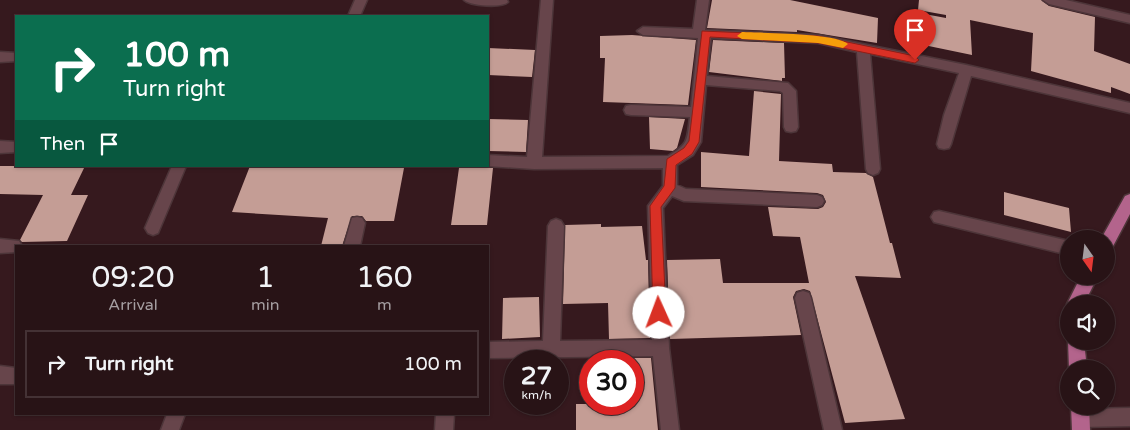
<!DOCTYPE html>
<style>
:root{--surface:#281316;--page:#301c1f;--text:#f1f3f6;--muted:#a59ea1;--line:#443235}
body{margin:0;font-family:"Varela Round",sans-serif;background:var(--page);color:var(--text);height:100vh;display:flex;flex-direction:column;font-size:19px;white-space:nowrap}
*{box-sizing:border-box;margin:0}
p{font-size:16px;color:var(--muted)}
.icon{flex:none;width:28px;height:28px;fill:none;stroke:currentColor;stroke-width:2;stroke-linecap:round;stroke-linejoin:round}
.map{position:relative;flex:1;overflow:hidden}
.drawer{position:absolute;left:15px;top:245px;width:474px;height:170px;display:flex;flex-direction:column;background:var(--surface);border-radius:0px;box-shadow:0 1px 4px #0004,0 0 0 1px var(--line)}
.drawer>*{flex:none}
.guide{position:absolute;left:15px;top:15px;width:474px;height:152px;border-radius:0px;box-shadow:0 1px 4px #0004,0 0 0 1px var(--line);background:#0b6e4f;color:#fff;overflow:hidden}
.needle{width:32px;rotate:166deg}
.tools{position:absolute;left:1060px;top:230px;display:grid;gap:10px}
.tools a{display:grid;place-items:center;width:55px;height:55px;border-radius:50%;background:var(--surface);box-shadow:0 1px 4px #0004,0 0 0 1px var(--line);font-size:25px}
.speed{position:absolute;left:504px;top:350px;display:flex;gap:10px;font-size:25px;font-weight:700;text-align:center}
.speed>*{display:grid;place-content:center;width:65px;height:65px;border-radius:50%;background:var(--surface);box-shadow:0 1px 4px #0004,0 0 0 1px var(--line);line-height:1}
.speed small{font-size:12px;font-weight:400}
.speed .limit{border:8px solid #d22;background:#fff;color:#111}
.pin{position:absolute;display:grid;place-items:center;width:42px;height:42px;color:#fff;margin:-51px -21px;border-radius:50% 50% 50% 0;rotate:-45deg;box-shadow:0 0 5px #0007}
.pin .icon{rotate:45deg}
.me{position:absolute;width:55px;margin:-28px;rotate:358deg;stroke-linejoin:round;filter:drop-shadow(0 0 4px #0008)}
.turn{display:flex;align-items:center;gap:18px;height:105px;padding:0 25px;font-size:22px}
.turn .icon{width:65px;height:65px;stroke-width:2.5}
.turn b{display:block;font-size:35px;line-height:42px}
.then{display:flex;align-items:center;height:48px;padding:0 25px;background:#0003;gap:10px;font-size:19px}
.eta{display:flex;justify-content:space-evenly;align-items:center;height:85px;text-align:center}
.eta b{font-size:30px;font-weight:600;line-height:35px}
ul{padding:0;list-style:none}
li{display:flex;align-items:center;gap:15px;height:68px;margin:0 10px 8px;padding:0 15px;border:2px solid var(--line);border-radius:0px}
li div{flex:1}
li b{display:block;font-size:19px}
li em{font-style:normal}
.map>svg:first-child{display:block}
</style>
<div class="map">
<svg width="1130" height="430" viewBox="0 0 1130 430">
<rect width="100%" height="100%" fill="#36191e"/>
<path fill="#c49d95" d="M712,0H790L878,18L877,43L797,30V32L707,28Z
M919,0H1041L1049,6L1095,17L1094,51L1130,64V94L1111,87V93L1031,71L1033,33L970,20L972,55L919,44V13L946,18V15L918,10Z
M632,35L696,40L688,105L603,102L605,58H600V36Z
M713,40L784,43L785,78H782V81L709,72Z
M488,48L535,50L532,77L488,75Z
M754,91L781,94L779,161L832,164L833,172L866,173L873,177L890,243H892L901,278L855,276L905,419L845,423L810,291L804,289L796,291L793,297L801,335L670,339L667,260L720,259L723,283H809L800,237L773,236L768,207L818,209L823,207L826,202L823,195L817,193L701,187V152L749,156Z
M649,117L685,119L677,148L673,151L650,149Z
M488,119L528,120L526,152L488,151Z
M0,166H85L71,195H88L67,241L22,242L20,240L43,195L0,194Z
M250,166H292L404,168L394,221H366L362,216H352L342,246H321L328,218L232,212Z
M459,168H493L487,225H451Z
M1004,192L1069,208L1071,232L1004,215Z
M601,224V227L642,226L646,260H648L650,338L609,339L608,303L563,304L565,225Z
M539,297L540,337L502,339L503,298Z
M609,358H651L658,430H576V404H632V361H609Z"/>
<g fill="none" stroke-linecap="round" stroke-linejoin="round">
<defs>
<path id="minor" d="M355,0H367L360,16H348Z
M464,0H507L508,2C502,8 470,6 464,0Z
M541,0H553L542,157L668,156C689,144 687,140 690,117L631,115L626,114L624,110L626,106L631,105L691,107L698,38L643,35L637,31L643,27L693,29L697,0H709L705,30L818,35L966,65L1130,103V113L971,76L951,144L949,148L944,149L939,148L937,144L944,115L959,73L870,54L880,169L878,173L873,175L868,173L866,169L857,52L818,43L711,38L707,76L788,83L796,91L798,127L796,131L791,132L786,131L784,127L783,93L780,91L706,85L701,142L693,155L677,165V185L686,189L817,195L822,197L824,201L822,205L817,207L684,201L672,196L663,208L669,348L679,430H661L653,356L488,358V342L543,341L548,226L551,221L556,219L561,221L564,226L560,341L652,340L648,206L663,186V168L534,169L487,166L488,155L527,157Z
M1043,0H1066L1130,15V23L1049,4Z
M0,52L16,53V61L0,62Z
M0,141L16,142V152L0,153Z
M172,166H186L158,233L153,235L148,233L145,228Z
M939,211L1069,241V255L934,222L931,217L934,212Z
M357,217L362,218L365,223L360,246H344L352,218Z
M0,239L19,241L22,246H16V252L0,253Z
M803,291L809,293L811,298L842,430H824L795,298L797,293Z
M0,366L16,368V384H0Z
M1130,408V426L1081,427L1075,424L1072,418L1075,412L1081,409Z
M167,414H185L179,430H161Z
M436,414H454L453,430H435Z"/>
<path id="major" d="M1130,194V214L1111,250L1106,252V239H1101L1125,196Z
M1081,276H1098L1084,304H1069V308L1067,304Z
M1069,338V341H1084L1087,369H1069L1068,341Z
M1071,406H1089L1090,430H1072Z"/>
</defs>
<use href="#minor" stroke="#4d3539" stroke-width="3"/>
<use href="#major" stroke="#4d3539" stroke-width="3"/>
<use href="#minor" fill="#67454b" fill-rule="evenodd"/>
<use href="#major" fill="#b3648c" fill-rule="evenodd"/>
</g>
<path fill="#d93025" stroke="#8d1f18" d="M702,31L818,36L915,56L919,60L915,63L818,43L710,37L699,142L692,154L676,165L675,188L661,207L666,313L664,317L659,318L655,317L653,313L650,206L664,186L667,159L684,148L689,141Z"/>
<path fill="#f59e0b" d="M742,32C761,33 837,33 848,44L843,48L818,43L742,39L737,36Z"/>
</svg>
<div class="tools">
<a><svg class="needle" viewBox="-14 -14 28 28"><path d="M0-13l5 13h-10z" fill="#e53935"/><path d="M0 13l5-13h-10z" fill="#a59ea1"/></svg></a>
<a><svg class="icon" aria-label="sound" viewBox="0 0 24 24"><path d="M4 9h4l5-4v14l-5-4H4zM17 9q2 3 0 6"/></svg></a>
<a><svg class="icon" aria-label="search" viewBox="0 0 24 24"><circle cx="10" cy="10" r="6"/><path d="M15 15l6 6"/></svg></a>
</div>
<div class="speed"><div>27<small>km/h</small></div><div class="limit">30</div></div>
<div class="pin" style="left:915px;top:60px;background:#d93025"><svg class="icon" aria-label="arrive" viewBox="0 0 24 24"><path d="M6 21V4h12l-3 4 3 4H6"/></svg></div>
<svg class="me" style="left:659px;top:313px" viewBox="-20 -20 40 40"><circle r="19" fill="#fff"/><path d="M0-13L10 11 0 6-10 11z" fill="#d93025"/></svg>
<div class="guide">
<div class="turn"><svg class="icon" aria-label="right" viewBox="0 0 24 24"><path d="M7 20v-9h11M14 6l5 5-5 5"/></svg><div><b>100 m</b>Turn right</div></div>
<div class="then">Then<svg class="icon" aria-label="arrive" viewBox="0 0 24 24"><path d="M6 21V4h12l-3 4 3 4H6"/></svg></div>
</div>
<section class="drawer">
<div class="eta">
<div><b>09:20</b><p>Arrival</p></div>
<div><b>1</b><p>min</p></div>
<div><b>160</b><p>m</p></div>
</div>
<ul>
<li><svg class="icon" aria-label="right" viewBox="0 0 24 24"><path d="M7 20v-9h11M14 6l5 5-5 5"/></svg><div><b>Turn right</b></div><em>100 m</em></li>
</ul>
</section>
</div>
